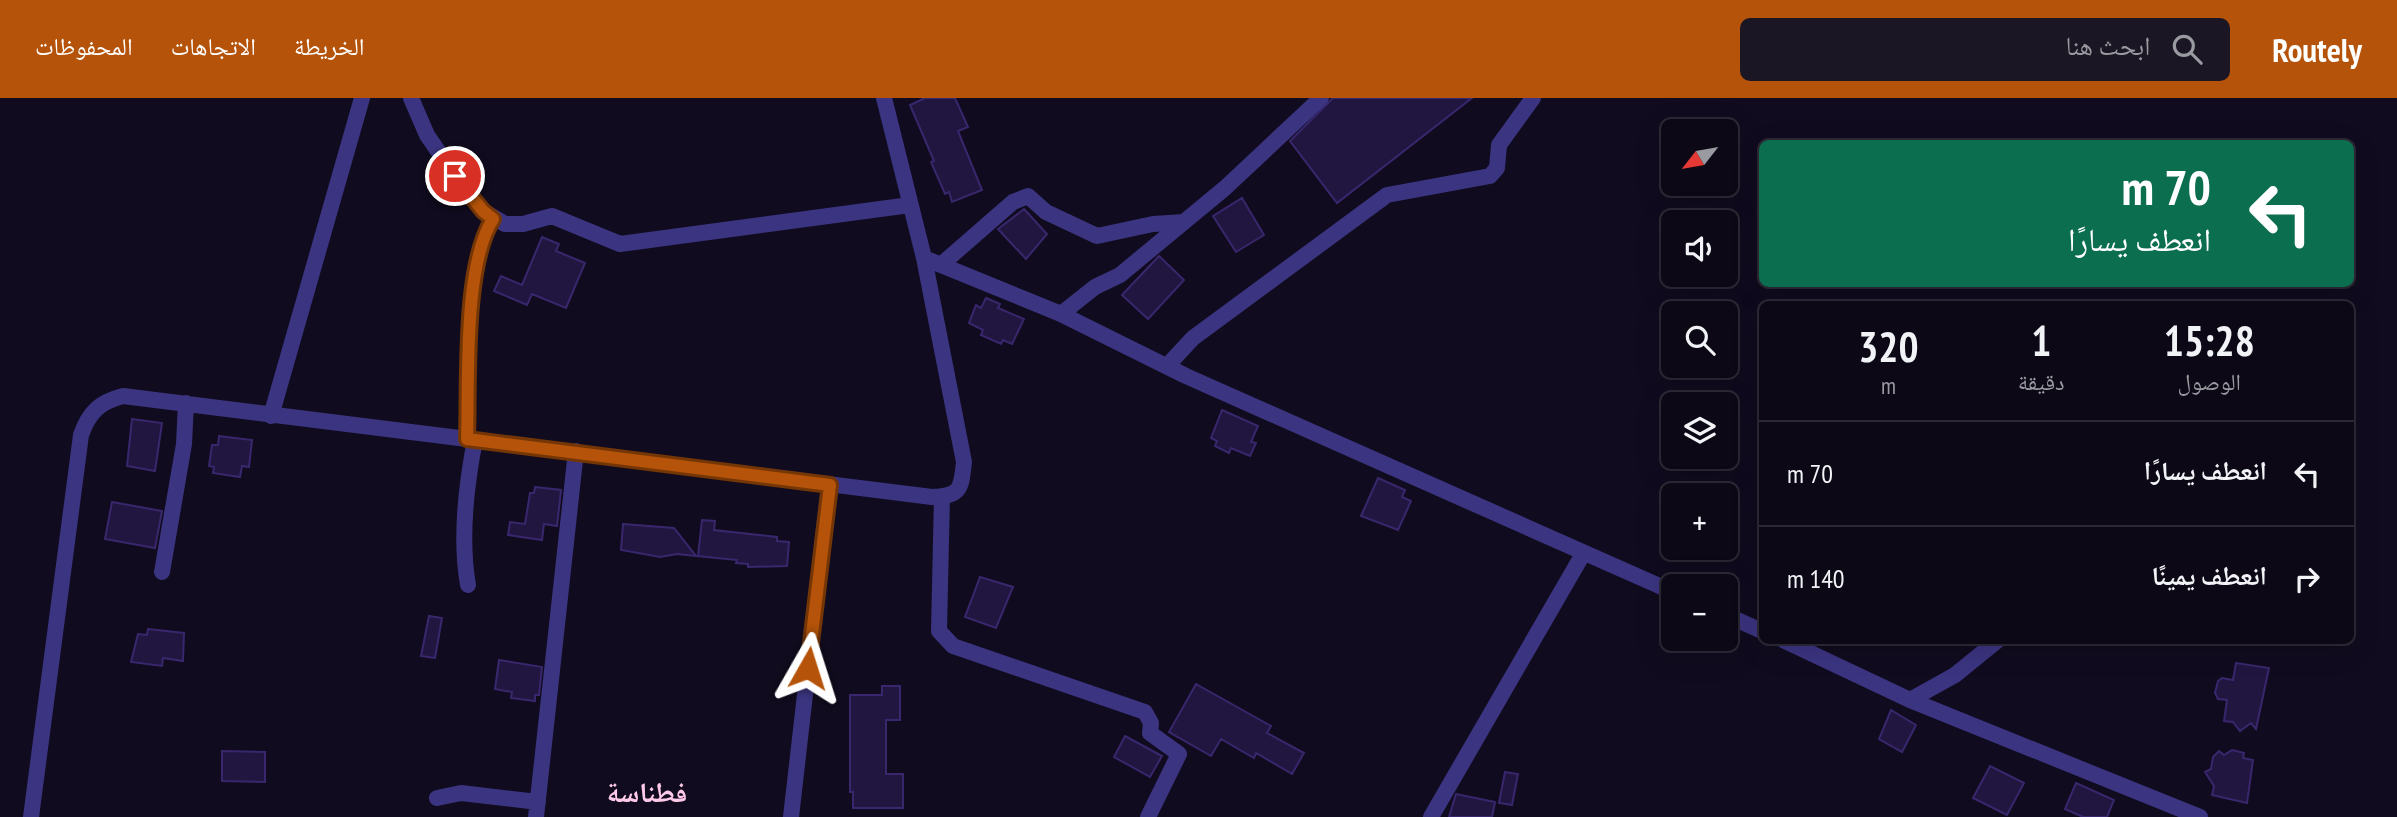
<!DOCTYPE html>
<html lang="ar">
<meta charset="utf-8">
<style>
:root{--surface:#0c0816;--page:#1a1623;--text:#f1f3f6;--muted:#9a9aa1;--line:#2c2935;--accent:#b45309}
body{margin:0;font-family:"PT Sans Narrow","Noto Naskh Arabic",sans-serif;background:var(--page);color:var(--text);direction:rtl;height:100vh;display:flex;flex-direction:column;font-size:26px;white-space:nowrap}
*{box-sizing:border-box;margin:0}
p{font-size:23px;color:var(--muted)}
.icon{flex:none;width:38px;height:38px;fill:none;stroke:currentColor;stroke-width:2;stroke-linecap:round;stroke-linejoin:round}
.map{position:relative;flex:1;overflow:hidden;direction:ltr}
.panel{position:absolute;left:1759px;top:203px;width:595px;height:343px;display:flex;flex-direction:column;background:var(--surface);border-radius:10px;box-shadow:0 7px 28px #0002,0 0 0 2px var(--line);direction:rtl}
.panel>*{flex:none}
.hud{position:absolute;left:1759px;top:42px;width:595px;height:147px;border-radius:10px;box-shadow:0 7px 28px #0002,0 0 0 2px var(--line);direction:rtl;background:#0b6e4f;color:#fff;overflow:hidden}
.needle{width:46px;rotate:239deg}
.tools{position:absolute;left:1661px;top:21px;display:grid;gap:14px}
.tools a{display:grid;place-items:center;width:77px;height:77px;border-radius:10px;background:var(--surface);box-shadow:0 7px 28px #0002,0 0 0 2px var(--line);font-size:35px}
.pin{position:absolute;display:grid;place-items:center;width:60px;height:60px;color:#fff;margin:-30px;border:4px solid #fff;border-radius:50%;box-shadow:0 2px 7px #0007}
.me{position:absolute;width:77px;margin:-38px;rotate:6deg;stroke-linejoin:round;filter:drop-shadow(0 0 5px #0008)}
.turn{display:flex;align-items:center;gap:24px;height:147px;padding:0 28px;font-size:32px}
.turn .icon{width:91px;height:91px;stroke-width:2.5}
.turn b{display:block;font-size:49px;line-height:60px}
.eta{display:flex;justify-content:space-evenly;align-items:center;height:119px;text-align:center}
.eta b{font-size:42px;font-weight:700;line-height:49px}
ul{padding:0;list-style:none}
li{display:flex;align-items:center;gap:21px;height:105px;padding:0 28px;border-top:2px solid var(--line)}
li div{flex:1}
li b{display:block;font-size:26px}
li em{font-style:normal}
header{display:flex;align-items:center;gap:42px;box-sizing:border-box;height:98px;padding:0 35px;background:var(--accent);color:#fff}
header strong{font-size:33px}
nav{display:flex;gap:38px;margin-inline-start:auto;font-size:24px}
.search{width:490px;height:63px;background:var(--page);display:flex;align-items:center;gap:18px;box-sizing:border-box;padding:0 24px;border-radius:10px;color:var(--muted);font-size:26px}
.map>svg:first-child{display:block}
</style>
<header>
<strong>Routely</strong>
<div class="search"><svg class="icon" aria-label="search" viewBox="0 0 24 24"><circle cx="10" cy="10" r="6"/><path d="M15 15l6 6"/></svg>ابحث هنا</div>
<nav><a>الخريطة</a><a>الاتجاهات</a><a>المحفوظات</a></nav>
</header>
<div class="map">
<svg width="2397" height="719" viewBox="0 0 2397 719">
<rect width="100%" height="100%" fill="#100b1e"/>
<path fill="#211640" stroke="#39276d" stroke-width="2" d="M925,0H955L968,29L958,33L982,92L952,104L949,94L945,96L931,64L934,63L910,7Z
M1333,0H1472L1337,105L1290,43Z
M1242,100L1264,137L1236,154L1213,118Z
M1024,111L1047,136L1026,161L998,131Z
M542,139L559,146L556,153L585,165L566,210L532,196L527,207L494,193L501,178L522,187Z
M1159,158L1184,182L1148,221L1122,197Z
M986,200L1000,206L998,210L1024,221L1012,246L1003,242L1001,246L981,237L983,232L969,225L976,207L981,210Z
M1222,312L1258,328L1251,344L1256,345L1250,358L1231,350L1229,355L1215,348L1217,343L1211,340Z
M132,321L162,325L155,373L127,368Z
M219,338L252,342L249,369L242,368L240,379L213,375L214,369L209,368L212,347H218Z
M1378,380L1405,392L1402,399L1411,403L1398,432L1361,418Z
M535,389L561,392L557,428L544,426L542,442L508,437L510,424L525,426L530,395H534Z
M112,404L162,413L155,450L105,441Z
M702,422L715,423L714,432L777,439V443L789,444L787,468L748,469V466L736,465L737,462L698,458Z
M623,426L674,430L696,458L677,456L660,459L621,452Z
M980,479L1013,489L996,530L965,519Z
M429,518L442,520L435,560L421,558Z
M148,531L184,535L183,563L163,560L162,568L131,564L138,536L147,537Z
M499,562L542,569L539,597H535V603L511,600L512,594L495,591Z
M2236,565L2269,570L2256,631L2251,625L2240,633L2233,624L2224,623L2227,602L2218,601L2215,595L2218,583L2222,580L2233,582Z
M1196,586L1271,628L1267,635L1304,655L1292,676L1256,655L1254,660L1221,641L1211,658L1169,634Z
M882,588H900V622H886V676H903V710H853V694H850V597H882Z
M1891,612L1916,627L1902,654L1879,641Z
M1125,638L1162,658L1150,679L1114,659Z
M2232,652L2244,655L2243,660L2253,662L2247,705L2212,697L2214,688L2205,674L2211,671L2213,659L2219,653L2224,657Z
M222,653L265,654V684L222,683Z
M1990,668L2024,685L2007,717L1973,700Z
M1505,674L1518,676L1512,707L1499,705Z
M2076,685L2114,702L2107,719H2083L2065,711Z
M1456,696L1495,704L1492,719H1449Z"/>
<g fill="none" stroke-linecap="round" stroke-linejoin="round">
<path stroke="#3b3480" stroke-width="16" d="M411,0L427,37L455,78L483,113L505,126H523L552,118L620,146L910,107
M924,160L1061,216L1186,278L1673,494
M943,165L1013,104L1028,98L1046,114L1097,138L1153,126L1184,124
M1061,216L1095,189L1120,177L1225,90L1321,0
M1167,268L1193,240L1387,97L1490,78L1497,70L1499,47L1533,0
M271,318L362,0
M467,341C469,284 463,169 493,121
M942,398L939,533L953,548L1145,614L1151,625L1150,635L1179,656L1148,719
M162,474L184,346L186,305
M468,487C460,441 466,388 475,342
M1726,517L1762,533
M1783,542L1910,602L2200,719
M1910,602L1955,577L1998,542
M437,700L461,695L538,704
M31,719L81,337C89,314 100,304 123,298L932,399C962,398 961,390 964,364L924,160L884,0
M536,719L576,353
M791,719L829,387
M1431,719L1583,456"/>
</g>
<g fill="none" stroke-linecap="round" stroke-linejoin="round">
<defs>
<path id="route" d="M455,78L483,113L493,121C463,168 469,284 467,341L830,387L808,570"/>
</defs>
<use href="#route" stroke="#753606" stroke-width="18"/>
<use href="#route" stroke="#b45309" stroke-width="12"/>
</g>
<g text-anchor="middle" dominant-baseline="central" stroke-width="7" stroke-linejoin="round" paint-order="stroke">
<g font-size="28" font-weight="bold" fill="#ffcae9" stroke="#100b1e">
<text x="647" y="693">فطناسة</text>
</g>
</g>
</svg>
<div class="tools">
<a><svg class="needle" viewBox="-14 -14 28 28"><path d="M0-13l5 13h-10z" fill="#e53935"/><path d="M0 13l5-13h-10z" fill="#9a9aa1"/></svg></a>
<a><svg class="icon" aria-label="sound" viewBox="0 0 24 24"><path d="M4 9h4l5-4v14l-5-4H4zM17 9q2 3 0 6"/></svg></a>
<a><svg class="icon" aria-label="search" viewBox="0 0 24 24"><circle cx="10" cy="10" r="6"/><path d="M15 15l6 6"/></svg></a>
<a><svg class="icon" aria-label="layers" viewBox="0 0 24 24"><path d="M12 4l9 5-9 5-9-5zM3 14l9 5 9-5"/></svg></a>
<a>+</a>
<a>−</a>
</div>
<div class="pin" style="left:455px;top:78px;background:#d93025"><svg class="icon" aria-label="arrive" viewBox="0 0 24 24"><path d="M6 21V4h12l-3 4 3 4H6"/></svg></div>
<svg class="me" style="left:808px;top:570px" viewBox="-20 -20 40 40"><path d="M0-17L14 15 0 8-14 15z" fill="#b45309" stroke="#fff" stroke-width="4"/></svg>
<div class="hud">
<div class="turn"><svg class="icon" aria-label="left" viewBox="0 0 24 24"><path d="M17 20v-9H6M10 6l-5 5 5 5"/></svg><div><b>70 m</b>انعطف يسارًا</div></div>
</div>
<section class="panel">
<div class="eta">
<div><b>15:28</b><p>الوصول</p></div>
<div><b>1</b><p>دقيقة</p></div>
<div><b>320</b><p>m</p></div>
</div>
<ul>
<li><svg class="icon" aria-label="left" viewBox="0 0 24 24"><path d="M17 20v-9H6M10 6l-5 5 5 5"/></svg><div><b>انعطف يسارًا</b></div><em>70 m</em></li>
<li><svg class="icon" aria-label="right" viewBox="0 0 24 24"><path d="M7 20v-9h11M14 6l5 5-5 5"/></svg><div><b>انعطف يمينًا</b></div><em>140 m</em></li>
</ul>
</section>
</div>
